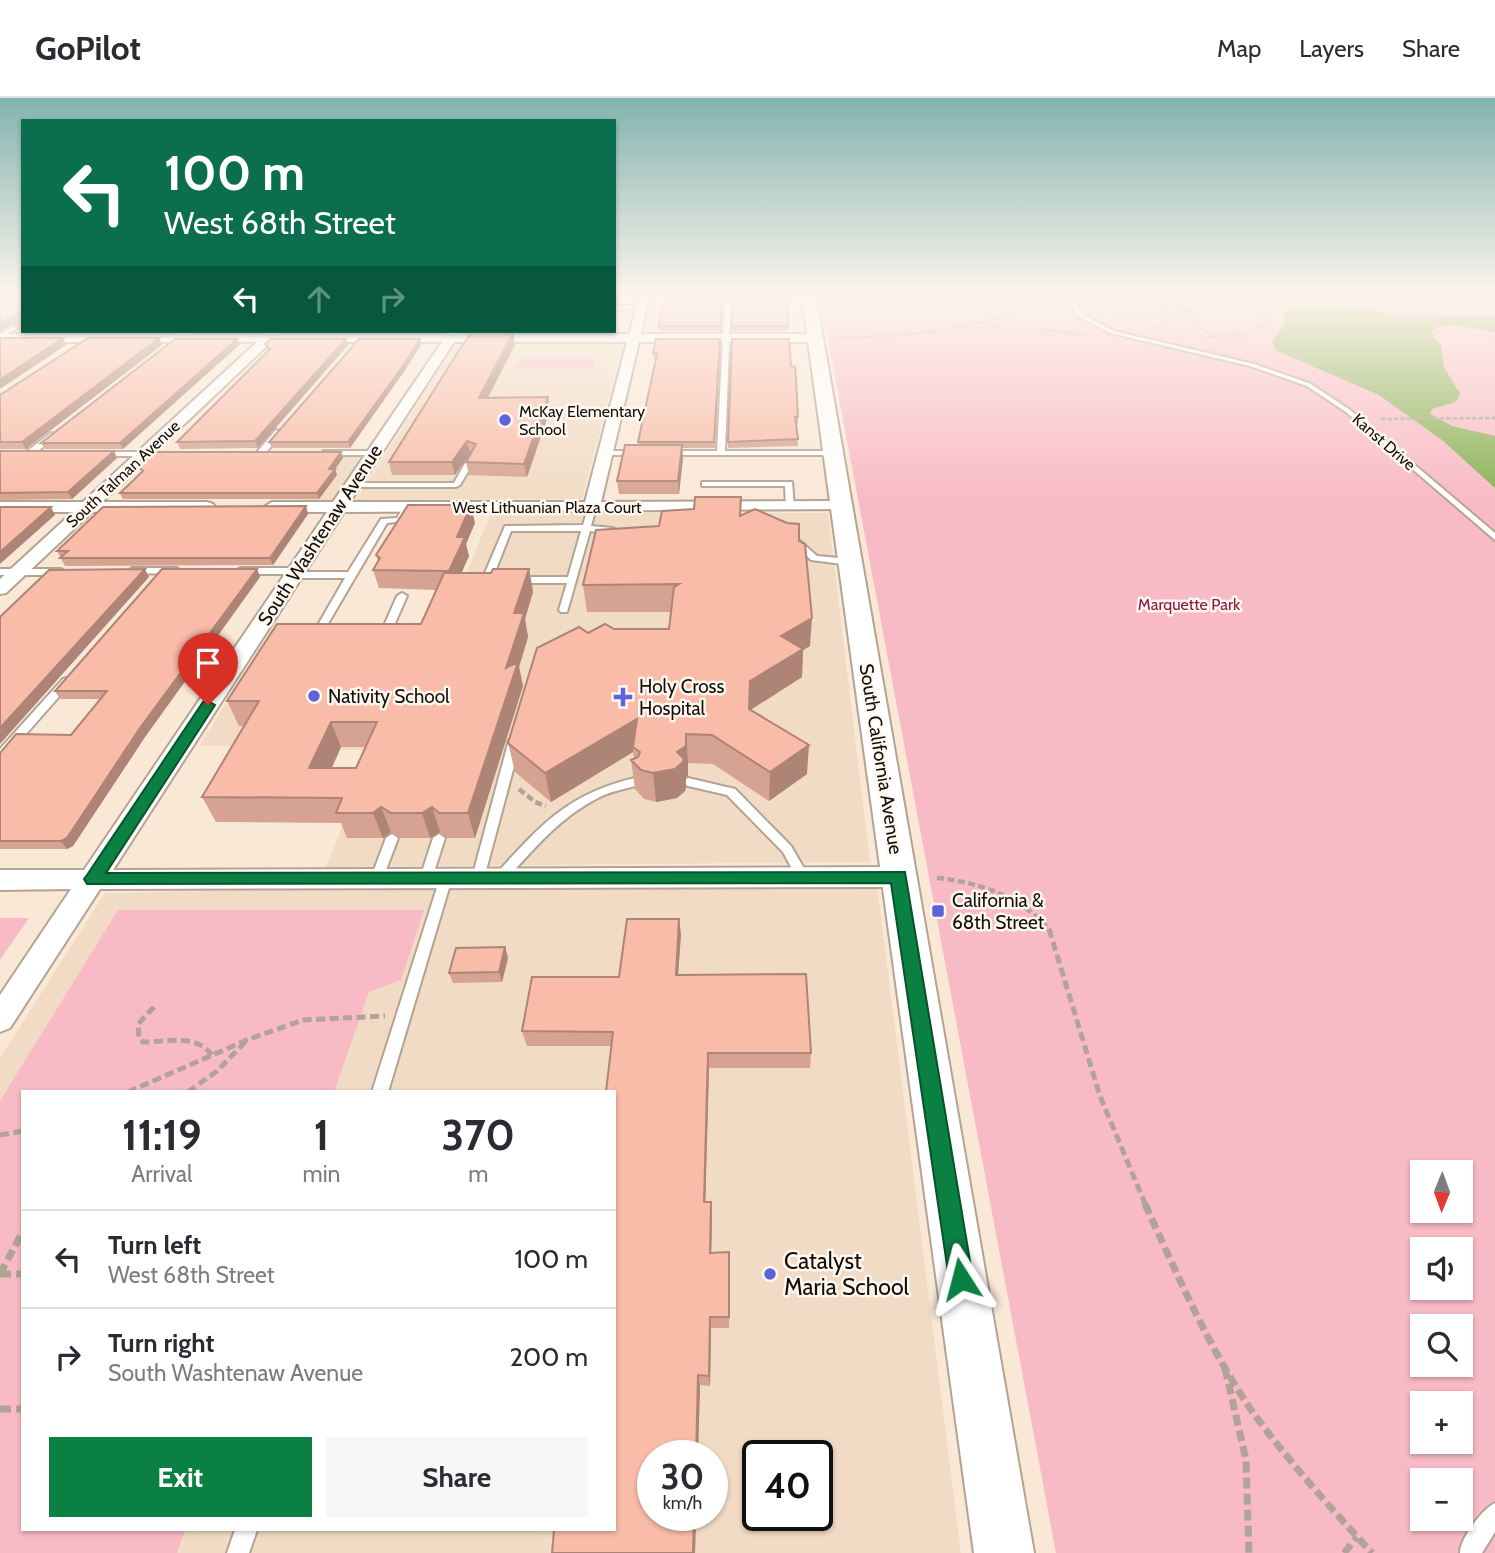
<!DOCTYPE html>
<meta charset="utf-8">
<style>
:root{--surface:#fff;--page:#f7f7f7;--text:#2b2b33;--muted:#7c7c81;--line:#e1e1e2;--accent:#0b8043}
body{margin:0;font-family:Cabin,sans-serif;background:var(--page);color:var(--text);height:100vh;display:flex;flex-direction:column;font-size:26px;white-space:nowrap}
*{box-sizing:border-box;margin:0}
p{font-size:23px;color:var(--muted)}
.icon{flex:none;width:38px;height:38px;fill:none;stroke:currentColor;stroke-width:2;stroke-linecap:round;stroke-linejoin:round}
.map{position:relative;flex:1;overflow:hidden}
.panel{position:absolute;left:21px;top:992px;width:595px;height:441px;display:flex;flex-direction:column;background:var(--surface);border-radius:0px;box-shadow:0 2px 5px #0004}
.panel>*{flex:none}
.guide{position:absolute;left:21px;top:21px;width:595px;height:214px;border-radius:0px;box-shadow:0 2px 5px #0004;background:#0b6e4f;color:#fff;overflow:hidden}
.needle{width:46px;rotate:181deg}
.tools{position:absolute;left:1410px;top:1062px;display:grid;gap:14px}
.tools a{display:grid;place-items:center;width:63px;height:63px;border-radius:0px;background:var(--surface);box-shadow:0 2px 5px #0004;font-size:35px}
.speed{position:absolute;left:637px;top:1342px;display:flex;gap:14px;font-size:35px;font-weight:700;text-align:center}
.speed>*{display:grid;place-content:center;width:91px;height:91px;border-radius:50%;background:var(--surface);box-shadow:0 2px 5px #0004;line-height:1}
.speed small{font-size:18px;font-weight:400}
.speed .limit{border:4px solid #111;border-radius:10px;background:#fff;color:#111}
.pin{position:absolute;display:grid;place-items:center;width:60px;height:60px;color:#fff;margin:-72px -30px;border-radius:50% 50% 50% 0;rotate:-45deg;box-shadow:0 0 7px #0007}
.pin .icon{rotate:45deg}
.me{position:absolute;width:77px;margin:-38px;rotate:351deg;stroke-linejoin:round;filter:drop-shadow(0 0 5px #0008)}
.turn{display:flex;align-items:center;gap:24px;height:147px;padding:0 28px;font-size:32px}
.turn .icon{width:91px;height:91px;stroke-width:2.5}
.turn b{display:block;font-size:49px;line-height:60px}
.lanes{display:flex;align-items:center;height:66px;padding:0 28px;background:#0003;justify-content:center;gap:35px;direction:ltr}
.lanes .off{opacity:.35}
.eta{display:flex;justify-content:space-evenly;align-items:center;height:119px;text-align:center}
.eta b{font-size:42px;font-weight:700;line-height:49px}
.button{display:flex;gap:14px;margin-top:auto;padding:14px 28px}
.button a{flex:1;height:80px;border-radius:0px;background:var(--accent);color:#fff;font-size:28px;font-weight:700;line-height:80px;text-align:center}
.button a+a{background:var(--page);color:var(--text)}
ul{padding:0;list-style:none}
li{display:flex;align-items:center;gap:21px;height:98px;padding:0 28px;border-top:2px solid var(--line)}
li div{flex:1}
li b{display:block;font-size:26px}
li em{font-style:normal}
header{display:flex;align-items:center;gap:42px;box-sizing:border-box;height:98px;padding:0 35px;background:var(--surface);border-bottom:2px solid var(--line)}
header strong{font-size:33px}
nav{display:flex;gap:38px;margin-inline-start:auto;font-size:24px}
.map>svg:first-child{display:block}
</style>
<header>
<strong>GoPilot</strong>
<nav><a>Map</a><a>Layers</a><a>Share</a></nav>
</header>
<div class="map">
<svg width="1495" height="1455" viewBox="0 0 1495 1455">
<rect width="100%" height="100%" fill="#fae8d7"/>
<path fill="#f1dbc4" fill-rule="evenodd" d="M458,242H624L582,401L356,402Z
M333,355H364L333,402H300Z
M491,415H828L870,764L326,769L373,652H341L342,647L199,648L262,548L417,547L459,493Z
M877,787L961,1455H0V960L105,795L428,789ZM23,994H614V1432H23ZM653,1358H712V1418H653ZM758,1358H817V1418H758Z"/>
<path fill="#f8bac4" fill-rule="evenodd" d="M820,199H1495V1455H1056ZM1423,1074H1461V1113H1423ZM1423,1152H1461V1190H1423ZM1423,1228H1461V1267H1423ZM1423,1306H1461V1344H1423ZM1423,1382H1461V1421H1423Z
M521,261H596L593,270H517Z
M118,812H424L401,882L369,894L334,994H23V1432H185L177,1455H0V1003Z
M0,820H29L0,862Z"/>
<path fill="#8ab156" d="M1307,207L1365,210L1403,219L1495,218V234C1476,233 1445,220 1430,234L1441,247L1444,269L1460,296L1456,304L1432,311L1430,316L1452,328L1495,338V390L1442,342L1379,297L1277,253L1272,244L1284,226L1285,212Z"/>
<g fill="none" stroke-linecap="round" stroke-linejoin="round">
<defs>
<path id="lane" d="M725,199H731L725,353H833L837,355L836,357H666L665,355L669,353H717Z
M1072,200L1077,201L1078,211L1082,216L1114,233L1254,266L1311,286L1350,312L1495,435V442L1346,314L1307,288L1250,268L1110,235L1078,218L1072,211Z
M614,208H641L644,210L614,212Z
M23,222V227L0,240V236Z
M184,233H190L172,247H168V245Z
M276,332L283,334L263,358H257V354Z
M51,335L58,337L32,358H26V354Z
M323,353H374L378,355L374,357H323Z
M602,353H640L644,355L640,357H605L601,355Z
M95,354H150L154,356L150,358H95Z
M469,358L476,360L460,387L456,389H353L349,387L353,385H454Z
M702,384H792L794,409L790,411L786,409L785,388H702Z
M589,407L596,409L591,428L613,430L617,433L613,436L590,433L567,514H561L559,512L567,485H515L510,482L515,479H568L581,433H511L493,479L498,482L493,485L484,484L482,482L505,428L583,427Z
M404,408L411,410C404,423 401,424 387,425L319,541H313L311,539L345,480H293L290,479L289,476H240L236,473L240,470H296L299,471L300,474H348L381,421L397,420Z
M793,437L817,458L850,461L854,464L850,467L811,462L790,442L789,440Z
M132,470H177L181,473L177,476L129,475L128,473Z
M0,471H61L65,474L61,477H0Z
M402,495L407,498L389,539L387,541H381L379,539L397,498Z
M67,580L72,583L71,585L4,661L0,662V651L63,581Z
M515,638L521,642L484,780L483,783H473L472,780L509,642Z
M635,680L641,684L639,687C625,691 611,693 598,700C560,719 532,753 505,783H495L494,780L495,777C541,727 567,696 635,680Z
M688,680L735,691L791,748L809,779L808,782H798L783,754L727,697L684,687L682,684Z
M392,736L398,740L383,780L382,783H372L371,780L386,740Z
M439,736L445,740L432,780L431,783H421L420,780L433,740Z
M446,775L451,777L452,780L388,994H372L440,780L441,777Z
M1495,1405V1434L1482,1455H1460C1460,1441 1482,1411 1495,1405Z
M235,1432H257L249,1455H227Z"/>
<path id="street" d="M639,199H649L641,236H815L821,240L815,244H639L601,404L841,403L849,408L847,411L344,414L113,772L899,769L908,772L912,779L908,786L899,789L100,791L10,930L0,934V897L71,791L0,792V772H84L327,414H272L264,409L272,404H333L442,244H271L102,404H207L213,406L215,409L213,412L92,414L6,495L0,496V481L73,414H0V404H83L257,244H0V236H265L269,233H277L278,236H447L449,233H461L459,236H629ZM454,244H627L585,404H350Z"/>
<path id="secondary" d="M802,199H816L1034,1455H974Z"/>
</defs>
<use href="#lane" stroke="#b3a392" stroke-width="4"/>
<use href="#street" stroke="#b3a392" stroke-width="4"/>
<use href="#secondary" stroke="#b3a392" stroke-width="4"/>
<path stroke="#b1a395" stroke-width="2" stroke-dasharray="3.5 2" stroke-linecap="butt" d="M1039,199L1058,202
M1135,199L1168,209
M1169,199L1213,240
M1427,199L1495,203
M1089,204L1174,212
M1111,215L1106,206L1112,199
M1116,220L1203,211L1278,199
M975,230L1037,231L1085,237
M1156,231L1185,213L1196,199
M1203,239L1245,237L1267,226L1266,218L1253,208L1229,199
M835,240C911,238 982,232 1052,200"/>
<path stroke="#b1a395" stroke-width="2.5" stroke-dasharray="4.5 2" stroke-linecap="butt" d="M1381,321L1495,320"/>
<path stroke="#b1a395" stroke-width="4.5" stroke-dasharray="7 3.5" stroke-linecap="butt" d="M519,691L535,704L546,708
M937,780C978,784 1024,799 1050,833"/>
<path stroke="#b1a395" stroke-width="5" stroke-dasharray="9 4.5" stroke-linecap="butt" d="M1049,831L1100,998L1146,1108
M154,909L138,926L139,940L143,944C167,944 195,935 212,957
M128,994L249,941L303,922L385,918
M188,994L217,973L245,944
M0,1037L23,1033"/>
<path stroke="#b1a395" stroke-width="7" stroke-dasharray="11 5" stroke-linecap="butt" d="M1145,1106C1176,1174 1211,1255 1254,1316C1290,1365 1331,1410 1372,1455
M0,1176L23,1133
M0,1176H23
M1225,1270L1246,1362L1249,1455
M0,1311H23
M1344,1455L1357,1439"/>
<use href="#lane" fill="#fff" fill-rule="evenodd"/>
<use href="#street" fill="#fff" fill-rule="evenodd"/>
<use href="#secondary" fill="#fff" fill-rule="evenodd"/>
</g>
<path fill="#d6a291" fill-rule="evenodd" d="M0,199H23V233H180H17L14,227L23,221L22,220L0,233Z
M614,199H619L618,205L614,206Z
M722,199L721,233H659L658,228Z
M733,199L789,202L788,207H786L789,219V225H788V233H732Z
M513,235L515,247L488,300L548,299L550,312L527,379L469,377L466,364L470,355L455,377H392L389,364Z
M159,240L162,247L26,351H0V297Z
M237,241L239,247L123,351H45L41,345Z
M720,241L715,350H682L683,360L679,396H619L617,383L638,347V344L656,261H654L653,255Z
M265,246L348,247L258,350L180,351L177,344L268,253Z
M421,247L403,275L350,350H272L269,344Z
M791,268L798,319V326H796L798,348L728,350V344Z
M0,353H114L117,360L72,401L0,402Z
M343,360L335,371L337,377L319,401H123L120,395L142,375L137,366Z
M306,408L308,416L273,467L65,468L57,453Z
M741,417L799,443L810,548L803,552L802,579L751,612L807,676L769,703L713,666L688,665V678L686,679V690L685,693L677,700L656,704L644,701L635,691L631,662L634,661L633,654L551,704L515,674L508,645L614,531H669L671,514H587L583,487L659,428Z
M475,425L466,446L469,458L461,475H491L529,471L533,494L525,521L528,539L519,569L523,588L475,740H447L440,734L430,740H400L391,734L383,740H347L341,725L216,724L202,699L245,628H239L227,603L421,526L436,492L379,490L373,472L378,463L376,457ZM341,649H365L356,670H332Z
M257,471L260,479L145,639L73,748L67,751H0V655L71,637L100,601H60L55,593Z
M681,836L678,877L811,955L810,970H709L705,1104L712,1117L711,1155L730,1166L729,1230H711L710,1288L700,1287L698,1358H653L696,1418L695,1455H552L611,948H527L522,933L619,879Z
M505,849L508,860L502,884L453,885L449,875Z"/>
<path fill="#ae8476" d="M19,214L22,220L0,233V225Z
M513,235L515,247L481,312L479,300Z
M63,240L66,247L0,291V282Z
M159,240L162,247L26,351L22,344Z
M237,241L239,247L123,351L120,345Z
M346,241L348,247L258,350L255,343Z
M420,241L421,247L403,275L350,350L348,344Z
M548,299L550,312L527,379L524,366Z
M467,343L470,355L455,377L452,364Z
M682,347L683,360L679,396L678,383Z
M114,353L117,360L72,401L68,394Z
M341,354L343,360L335,371L337,377L319,401L317,395L329,371Z
M471,407L475,425L466,446L469,458L454,492L449,473L457,439Z
M306,408L308,416L273,467L270,460Z
M51,409L55,417L0,466V454Z
M145,471L149,479L0,646V630Z
M257,471L260,479L145,639L73,748L67,751L61,743L140,630Z
M529,471L533,494L525,521L528,539L519,569L523,588L475,740L468,715L506,570L514,515Z
M812,520L810,548L803,552L802,579L750,612L749,611L750,583L781,538Z
M637,621L633,649V654L551,704L545,675Z
M331,624L341,649L320,695L309,670Z
M686,636L688,665V678L686,679V690L685,693L677,700L656,704L653,675L677,654Z
M809,647L807,676L769,703L770,674Z
M381,709L391,734L383,740L373,715Z
M432,709L440,734L430,740L422,715Z
M679,821L681,836L677,892L676,877Z
M505,849L508,860L502,884L499,874Z
M708,955L709,970L705,1117L704,1104Z
M711,1104L712,1117L711,1167L710,1155Z
M710,1219L711,1230L710,1288L709,1278Z
M698,1277L700,1287L698,1358H696Z
M694,1418H696L695,1455H693Z"/>
<path fill="#f9bca9" stroke="#ae8476" stroke-width="2" fill-rule="evenodd" d="M0,199H23V227H14L23,221L22,214H19L0,225Z
M665,199H722L720,228H658Z
M733,199H788L789,202H785L789,219H787L788,228H732Z
M471,235H513L479,300L548,299L524,366L466,364L476,346L467,343L452,364H389L458,254Z
M0,240H63L0,282Z
M88,240H159L22,344H0V297Z
M175,241H237L120,345H41Z
M270,241H346L255,343L177,344L270,251L265,246Z
M359,241H420L402,269L348,344H269Z
M656,241H720L714,344H638L656,261L657,255H653Z
M732,241H789L791,268L795,269L796,282L798,319H795L798,341L728,344Z
M625,347H682L678,383H617Z
M0,353H114L68,394L0,395Z
M149,354H341L329,371H335L317,395H120L143,373L137,366Z
M695,399H741L740,418L755,411L787,425L799,426V443L805,446L812,520L781,538L803,551L750,583L749,611L809,647L770,674L712,637L686,636V648L677,654L684,661L683,664L675,671L653,675L641,672L631,662L638,659L640,654L633,649L637,621L545,675L508,645L537,550L579,529L588,535L605,526L614,531H669L674,489L679,486L583,487L596,432L659,428L662,413L694,411Z
M408,407H471L457,439H465L449,473L373,472L380,460L376,457Z
M306,408L270,460H60L68,453H57L103,409Z
M0,409H51L0,454Z
M145,471L0,630V519L49,472Z
M162,471H257L140,630L67,740L61,743H0V655L16,636L71,637L107,593H55Z
M493,471H529L514,515H524L506,570L518,564L468,715H439L432,709L422,715H391L381,709L373,715H336L342,700L202,699L259,603H227L277,526H421L444,475H491ZM331,624H377L356,670H309Z
M627,821H679L676,877L806,876L811,955H708L704,1104H711L710,1155L729,1154V1219H710L709,1278L698,1277L696,1358H653V1418H694L693,1455H552L554,1432H614V994H606L613,934L522,933L532,879H619Z
M505,849L499,874L449,875L456,850Z"/>
<linearGradient id="sky" x2="0" y2="1"><stop stop-color="#82b3ae"/><stop offset="0.49" stop-color="#fdf5ed"/><stop offset="1" stop-color="#fdf5ed" stop-opacity="0"/></linearGradient>
<rect width="1495" height="403" fill="url(#sky)"/>
<path fill="#0b8043" stroke="#07532c" stroke-width="2" d="M208,603L215,607L106,775L905,774L973,1181L970,1189L961,1193L953,1189L949,1181L891,785L87,786L84,781L87,777L203,604Z"/>
<g fill="#5e63db" stroke="#fff8f0" stroke-width="2.5">
<circle cx="505" cy="322" r="7"/>
<circle cx="314" cy="598" r="7"/>
<path d="M619.5 588.5h7v7h7v7h-7v7h-7v-7h-7v-7h7z"/>
<rect x="931" y="806" width="14" height="14" rx="3.5"/>
<circle cx="770" cy="1176" r="7"/>
</g>
<g text-anchor="middle" dominant-baseline="central" stroke-width="5" stroke-linejoin="round" paint-order="stroke">
<g font-size="16" fill="#140e09" stroke="#fff8f0" text-anchor="start">
<text x="519" y="313">McKay Elementary<tspan x="519" dy="18">School</tspan></text>
</g>
<g font-size="16" fill="#140e09" stroke="#fff8f0">
<text transform="translate(1384 344) rotate(41)">Kanst Drive</text>
<text transform="translate(123 376) rotate(-43)">South Talman Avenue</text>
<text x="547" y="409">West Lithuanian Plaza Court</text>
</g>
<g font-size="16" fill="#921841" stroke="#fff8f0">
<text x="1189" y="506">Marquette Park</text>
</g>
<g font-size="19" fill="#140e09" stroke="#fff8f0">
<text transform="translate(320 437) rotate(-57)">South Washtenaw Avenue</text>
<text transform="translate(881 661) rotate(81)">South California Avenue</text>
</g>
<g font-size="19" fill="#140e09" stroke="#fff8f0" text-anchor="start">
<text x="639" y="588">Holy Cross<tspan x="639" dy="22">Hospital</tspan></text>
<text x="328" y="598">Nativity School</text>
<text x="952" y="802">California &amp;<tspan x="952" dy="22">68th Street</tspan></text>
</g>
<g font-size="23" fill="#140e09" stroke="#fff8f0" text-anchor="start">
<text x="784" y="1163">Catalyst<tspan x="784" dy="26">Maria School</tspan></text>
</g>
</g>
</svg>
<div class="tools">
<a><svg class="needle" viewBox="-14 -14 28 28"><path d="M0-13l5 13h-10z" fill="#e53935"/><path d="M0 13l5-13h-10z" fill="#7c7c81"/></svg></a>
<a><svg class="icon" aria-label="sound" viewBox="0 0 24 24"><path d="M4 9h4l5-4v14l-5-4H4zM17 9q2 3 0 6"/></svg></a>
<a><svg class="icon" aria-label="search" viewBox="0 0 24 24"><circle cx="10" cy="10" r="6"/><path d="M15 15l6 6"/></svg></a>
<a>+</a>
<a>−</a>
</div>
<div class="speed"><div>30<small>km/h</small></div><div class="limit">40</div></div>
<div class="pin" style="left:208px;top:607px;background:#d93025"><svg class="icon" aria-label="arrive" viewBox="0 0 24 24"><path d="M6 21V4h12l-3 4 3 4H6"/></svg></div>
<svg class="me" style="left:961px;top:1181px" viewBox="-20 -20 40 40"><path d="M0-17L14 15 0 8-14 15z" fill="#0b8043" stroke="#fff" stroke-width="4"/></svg>
<div class="guide">
<div class="turn"><svg class="icon" aria-label="left" viewBox="0 0 24 24"><path d="M17 20v-9H6M10 6l-5 5 5 5"/></svg><div><b>100 m</b>West 68th Street</div></div>
<div class="lanes"><svg class="icon" aria-label="left" viewBox="0 0 24 24"><path d="M17 20v-9H6M10 6l-5 5 5 5"/></svg><svg class="icon off" aria-label="ahead" viewBox="0 0 24 24"><path d="M12 20V5M6 11l6-6 6 6"/></svg><svg class="icon off" aria-label="right" viewBox="0 0 24 24"><path d="M7 20v-9h11M14 6l5 5-5 5"/></svg></div>
</div>
<section class="panel">
<div class="eta">
<div><b>11:19</b><p>Arrival</p></div>
<div><b>1</b><p>min</p></div>
<div><b>370</b><p>m</p></div>
</div>
<ul>
<li><svg class="icon" aria-label="left" viewBox="0 0 24 24"><path d="M17 20v-9H6M10 6l-5 5 5 5"/></svg><div><b>Turn left</b><p>West 68th Street</p></div><em>100 m</em></li>
<li><svg class="icon" aria-label="right" viewBox="0 0 24 24"><path d="M7 20v-9h11M14 6l5 5-5 5"/></svg><div><b>Turn right</b><p>South Washtenaw Avenue</p></div><em>200 m</em></li>
</ul>
<div class="button"><a>Exit</a><a>Share</a></div>
</section>
</div>
